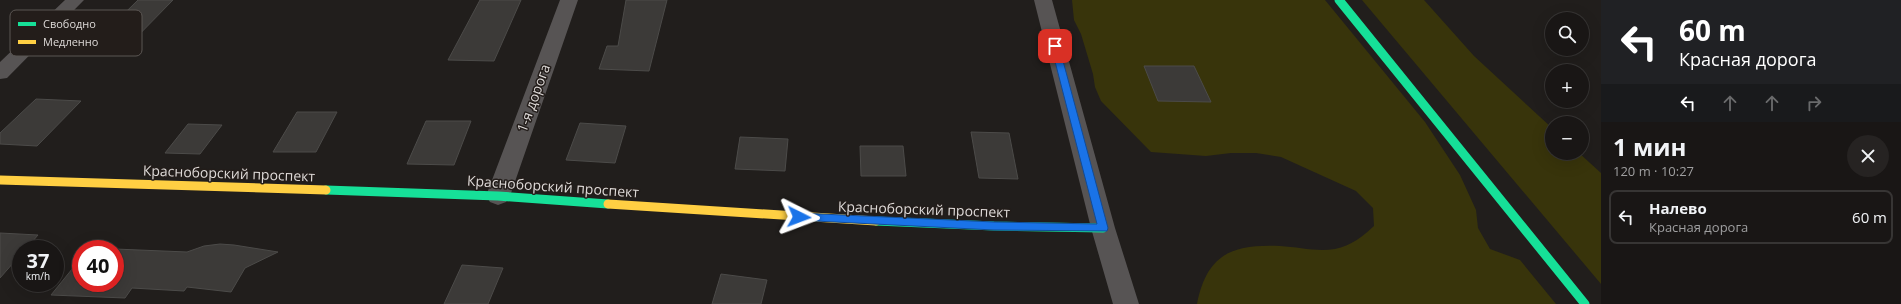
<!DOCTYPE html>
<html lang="ru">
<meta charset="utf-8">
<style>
:root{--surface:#191615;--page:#262322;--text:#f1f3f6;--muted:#9f9fa0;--line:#373534}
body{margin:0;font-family:"Open Sans",sans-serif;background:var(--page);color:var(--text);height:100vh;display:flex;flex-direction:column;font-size:15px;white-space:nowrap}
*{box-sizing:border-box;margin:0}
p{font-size:13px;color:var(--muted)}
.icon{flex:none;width:22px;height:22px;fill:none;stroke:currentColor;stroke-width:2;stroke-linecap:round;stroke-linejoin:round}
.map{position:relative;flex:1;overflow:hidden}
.panel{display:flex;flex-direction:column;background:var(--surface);width:300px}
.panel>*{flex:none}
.banner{background:#202124;color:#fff;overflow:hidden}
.tools{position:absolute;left:1545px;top:12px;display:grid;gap:8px}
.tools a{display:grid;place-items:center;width:44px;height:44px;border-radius:50%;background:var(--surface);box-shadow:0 4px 16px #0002,0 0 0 1px var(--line);font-size:20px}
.speed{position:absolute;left:12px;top:240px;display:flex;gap:8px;font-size:20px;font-weight:700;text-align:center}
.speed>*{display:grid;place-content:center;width:52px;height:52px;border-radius:50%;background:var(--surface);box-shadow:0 4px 16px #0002,0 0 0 1px var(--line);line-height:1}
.speed small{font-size:10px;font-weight:400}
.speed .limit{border:6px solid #d22;background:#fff;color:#111}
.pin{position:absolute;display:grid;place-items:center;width:34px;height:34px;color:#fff;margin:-17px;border-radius:8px;box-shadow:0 2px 6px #0006}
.me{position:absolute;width:44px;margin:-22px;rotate:93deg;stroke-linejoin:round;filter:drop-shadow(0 0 3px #0008)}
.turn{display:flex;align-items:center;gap:14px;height:84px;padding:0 12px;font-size:18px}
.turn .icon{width:52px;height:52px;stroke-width:2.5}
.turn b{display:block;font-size:28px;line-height:34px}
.lanes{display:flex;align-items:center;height:38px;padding:0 12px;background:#0003;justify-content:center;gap:20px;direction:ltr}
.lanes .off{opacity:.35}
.round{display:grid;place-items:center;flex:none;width:42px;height:42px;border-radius:21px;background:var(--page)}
.summary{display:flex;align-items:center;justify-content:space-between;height:68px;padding:0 12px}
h1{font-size:24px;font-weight:700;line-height:30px}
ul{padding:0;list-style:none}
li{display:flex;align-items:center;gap:12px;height:54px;margin:0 8px 6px;padding:0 4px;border:2px solid var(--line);border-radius:8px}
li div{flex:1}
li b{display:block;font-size:15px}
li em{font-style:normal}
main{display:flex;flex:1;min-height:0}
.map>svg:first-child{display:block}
</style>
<main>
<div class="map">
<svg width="1601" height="304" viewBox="0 0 1601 304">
<rect width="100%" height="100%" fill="#211e1c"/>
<path fill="#38340b" d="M1072,0H1325L1425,122L1460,175L1476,210L1478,228L1490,249L1520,260L1556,304H1197C1207,254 1232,244 1280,246C1299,247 1316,252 1335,249C1351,246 1363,236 1374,226L1373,208L1356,191L1281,157L1256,153H1231L1206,156L1151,152L1101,101L1095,87L1093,74L1081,34L1074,20Z
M1362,0H1424L1474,56L1552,128V153H1579L1601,173V284Z"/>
<path fill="#3c3a38" stroke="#4c4b49" d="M138,0H173L124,50L89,48Z
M480,0H521L494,61L448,60Z
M626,0H667L649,71L599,69L607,46H618Z
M1144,66H1194L1211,102L1158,101Z
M36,99L81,101L37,146L0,144V133Z
M297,112H337L316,152H273Z
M426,121H471L454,165L407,164Z
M580,123L626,126L615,163L566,160Z
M188,124L222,125L200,154L165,153Z
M971,132L1009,133L1018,179L979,178Z
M740,137L788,139L785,171L735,169Z
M860,146H903L906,176H861Z
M0,233L38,235L26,249H21V254L0,278Z
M220,244L234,245L278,252L245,268L231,292L187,287L184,291L132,288L125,298L51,295L81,258V283H115V249L187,252L204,246Z
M462,265L503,268L488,304H444Z
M721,274L767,280L761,304H712Z"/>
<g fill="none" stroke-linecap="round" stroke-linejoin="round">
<path fill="#575454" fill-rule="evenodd" d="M65,0H84L7,78L0,79V62Z
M560,0H578L510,196L506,202L498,205L490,202L486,196Z
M1034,0H1052L1115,228L1139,304H1113L1091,228Z"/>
<path stroke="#16e098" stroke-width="9" d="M1339,0L1585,304
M326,190L498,196L608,204
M876,221L994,226L1103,228"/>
<path stroke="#ffcf43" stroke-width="9" d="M0,180L326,190
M608,204L876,221"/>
</g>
<path fill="#1a73e8" stroke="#114b97" d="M1055,43L1059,46L1108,228L1107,231L994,230L795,220L794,217L799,213L994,222L1097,224L1051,46Z"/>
<g text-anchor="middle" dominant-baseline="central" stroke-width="3" stroke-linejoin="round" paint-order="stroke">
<g font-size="14" fill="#dedad8" stroke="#231d1a">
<text transform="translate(533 98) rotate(-70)">1-я дорога</text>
<text transform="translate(229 173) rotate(2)">Красноборский проспект</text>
<text transform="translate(553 186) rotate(4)">Красноборский проспект</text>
<text transform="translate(924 209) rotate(2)">Красноборский проспект</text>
</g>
</g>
<rect x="10" y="10" width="132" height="46" rx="6" fill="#231d1a" stroke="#5b5653" stroke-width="1"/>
<rect x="18" y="22" width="18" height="4" fill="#16e098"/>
<rect x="18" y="40" width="18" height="4" fill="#ffcf43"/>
<g font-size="11" fill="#dedad8">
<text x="43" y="28">Свободно</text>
<text x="43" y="46">Медленно</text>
</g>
</svg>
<div class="tools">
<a><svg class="icon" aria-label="search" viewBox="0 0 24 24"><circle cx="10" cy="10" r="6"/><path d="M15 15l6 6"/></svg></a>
<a>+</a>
<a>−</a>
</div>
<div class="speed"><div>37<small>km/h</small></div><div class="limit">40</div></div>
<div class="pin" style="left:1055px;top:46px;background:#d93025"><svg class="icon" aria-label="arrive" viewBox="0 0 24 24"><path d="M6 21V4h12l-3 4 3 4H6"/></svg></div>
<svg class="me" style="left:799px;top:217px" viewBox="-20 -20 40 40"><path d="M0-17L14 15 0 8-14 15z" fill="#1a73e8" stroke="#fff" stroke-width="4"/></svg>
</div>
<section class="panel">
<div class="banner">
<div class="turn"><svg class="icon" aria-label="left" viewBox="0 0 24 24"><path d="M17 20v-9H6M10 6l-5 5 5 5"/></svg><div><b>60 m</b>Красная дорога</div></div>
<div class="lanes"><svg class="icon" aria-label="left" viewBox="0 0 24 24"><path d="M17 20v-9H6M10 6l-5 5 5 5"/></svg><svg class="icon off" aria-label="ahead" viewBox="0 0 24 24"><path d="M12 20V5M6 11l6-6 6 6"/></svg><svg class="icon off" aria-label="ahead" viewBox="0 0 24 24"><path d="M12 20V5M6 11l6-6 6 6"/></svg><svg class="icon off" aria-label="right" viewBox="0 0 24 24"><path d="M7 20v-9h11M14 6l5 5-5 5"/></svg></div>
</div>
<div class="summary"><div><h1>1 мин</h1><p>120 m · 10:27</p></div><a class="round"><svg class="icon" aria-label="close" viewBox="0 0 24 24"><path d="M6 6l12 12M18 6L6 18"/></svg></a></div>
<ul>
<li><svg class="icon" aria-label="left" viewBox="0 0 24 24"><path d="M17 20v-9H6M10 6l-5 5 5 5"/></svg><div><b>Налево</b><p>Красная дорога</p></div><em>60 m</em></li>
</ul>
</section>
</main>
